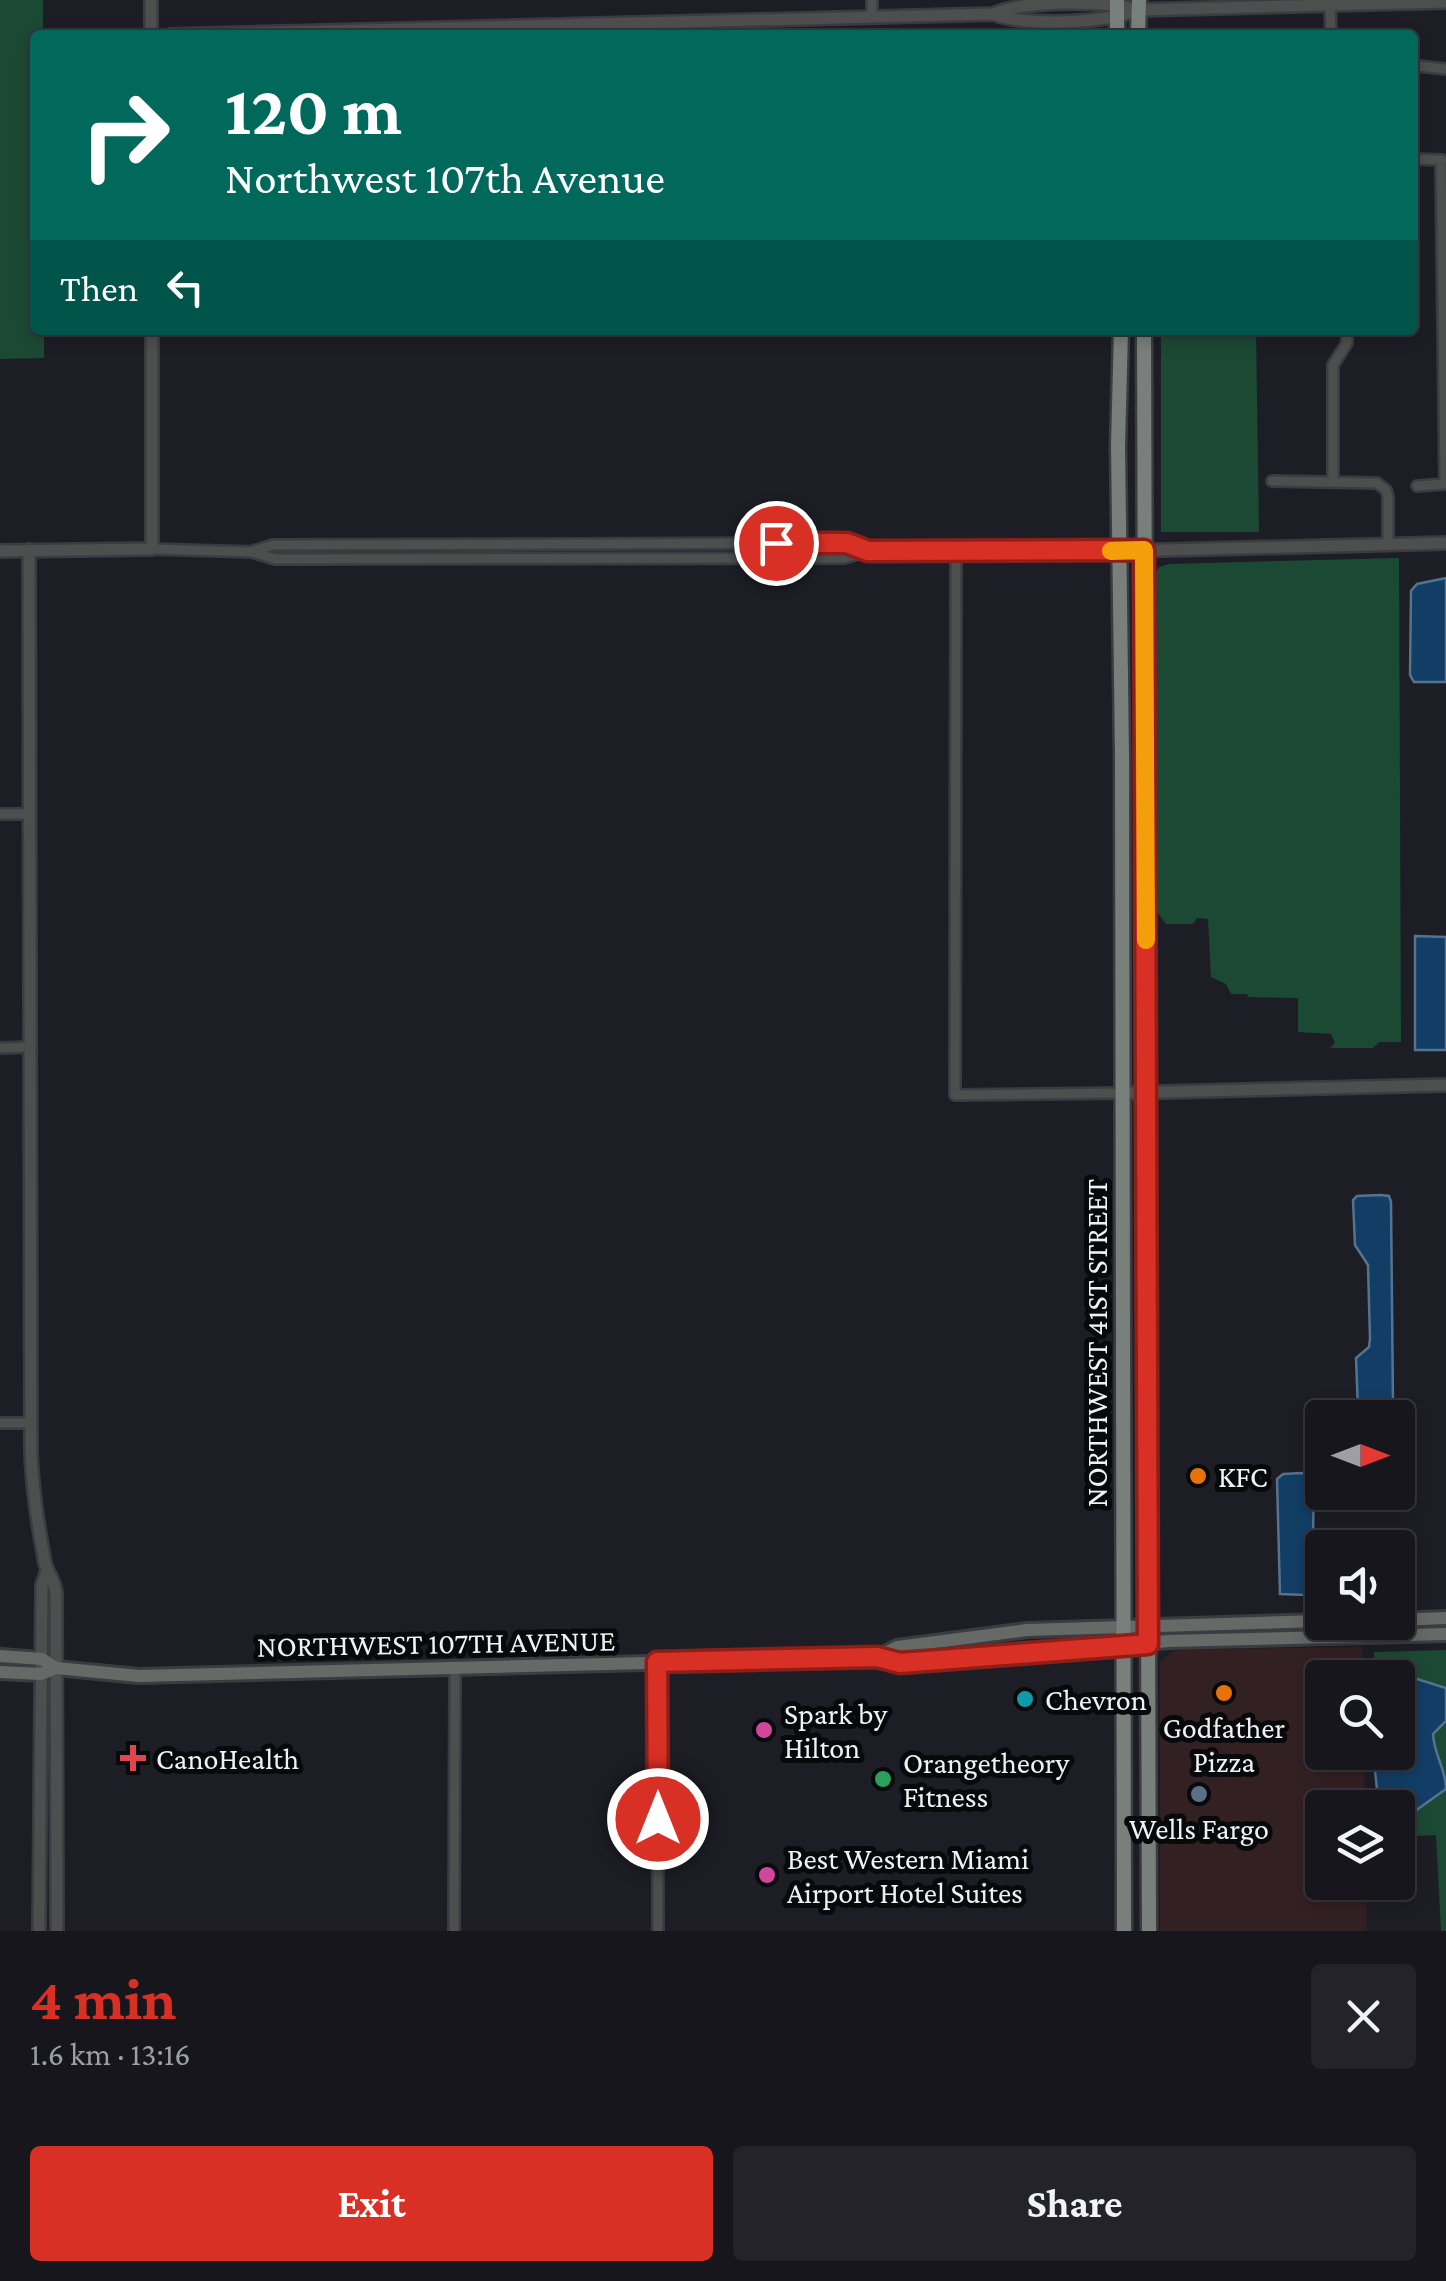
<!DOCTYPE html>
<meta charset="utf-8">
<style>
:root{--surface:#16161c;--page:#232329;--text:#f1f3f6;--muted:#9e9fa3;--line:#35353b;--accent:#d93025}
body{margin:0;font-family:"Crimson Pro",serif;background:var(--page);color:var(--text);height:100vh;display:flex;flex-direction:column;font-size:38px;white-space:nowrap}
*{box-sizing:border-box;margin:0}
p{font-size:32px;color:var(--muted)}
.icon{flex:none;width:55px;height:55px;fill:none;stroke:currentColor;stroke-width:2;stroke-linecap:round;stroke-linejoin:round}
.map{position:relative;height:1931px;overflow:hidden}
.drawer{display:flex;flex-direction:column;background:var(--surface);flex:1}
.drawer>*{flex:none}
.top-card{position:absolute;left:30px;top:30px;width:1388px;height:305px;border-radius:10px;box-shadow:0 5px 15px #0003,0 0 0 2px var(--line);background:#00695c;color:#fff;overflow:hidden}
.needle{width:65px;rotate:90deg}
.tools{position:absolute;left:1305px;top:1400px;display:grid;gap:20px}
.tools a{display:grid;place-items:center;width:110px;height:110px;border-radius:10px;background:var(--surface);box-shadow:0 5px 15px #0003,0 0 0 2px var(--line);font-size:50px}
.pin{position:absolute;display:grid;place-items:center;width:85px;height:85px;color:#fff;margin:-42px;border:5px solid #fff;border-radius:50%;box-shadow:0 2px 10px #0007}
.me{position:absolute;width:110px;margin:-55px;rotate:0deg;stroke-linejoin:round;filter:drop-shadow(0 0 8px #0008)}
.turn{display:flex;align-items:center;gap:35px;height:210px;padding:0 30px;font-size:45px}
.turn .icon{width:130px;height:130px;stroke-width:2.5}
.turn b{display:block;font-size:70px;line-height:85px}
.then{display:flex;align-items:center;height:95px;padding:0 30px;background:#0003;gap:20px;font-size:38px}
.round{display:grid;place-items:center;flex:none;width:105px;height:105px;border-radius:10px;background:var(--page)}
.headline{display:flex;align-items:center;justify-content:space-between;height:170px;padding:0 30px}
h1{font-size:60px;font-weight:700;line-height:75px;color:var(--accent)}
.cta{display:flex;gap:20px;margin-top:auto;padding:20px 30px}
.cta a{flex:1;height:115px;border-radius:10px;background:var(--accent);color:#fff;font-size:40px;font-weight:700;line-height:115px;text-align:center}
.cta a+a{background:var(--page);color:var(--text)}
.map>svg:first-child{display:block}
</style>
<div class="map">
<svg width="1446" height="1931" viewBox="0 0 1446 1931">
<rect width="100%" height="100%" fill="#1d1e25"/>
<path fill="#332023" d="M1362,1647L1363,1677L1322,1678V1752L1364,1753L1365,1807L1322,1808V1882L1366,1883L1367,1931H1160V1662L1173,1651L1183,1650Z"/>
<path fill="#1c4934" d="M0,0H43V35H35V330H44V358L0,359Z
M1161,330H1256L1259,532H1161Z
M1399,558L1401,1042H1379L1373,1048H1330L1335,1043L1331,1034L1298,1032V998L1248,997L1247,994H1231L1226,984L1211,977L1208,919L1197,918L1193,924H1166L1157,912L1156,572L1159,567L1169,564Z
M1446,1650V1931H1441L1436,1835L1398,1837V1808L1376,1807L1375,1753L1398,1752V1678L1375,1677L1374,1652Z"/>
<path fill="#123d65" stroke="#557390" stroke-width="2.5" d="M1446,578V682H1414L1410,675L1411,591L1417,584Z
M1415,936L1446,937V1050H1415Z
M1380,1195L1389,1196L1391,1202L1393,1405L1387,1410H1358L1356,1358L1369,1347L1370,1339L1368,1265L1355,1245L1353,1200L1357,1196Z
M1302,1473L1312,1475L1314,1481L1313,1533L1306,1539V1595L1280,1594L1277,1479L1283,1474Z
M1401,1674L1446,1688V1721L1433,1734C1434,1755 1446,1769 1446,1789L1398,1823V1808L1379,1807L1373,1753L1398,1752V1678L1390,1677Z"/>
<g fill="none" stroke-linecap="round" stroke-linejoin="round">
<defs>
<path id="minor" d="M872,0V17
M1330,5L1331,35
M1418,66L1446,69
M1415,159L1442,160
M1441,160L1445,484
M1333,480V365L1347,343V330
M1272,481L1377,483L1386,490L1388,497V544
M1417,486L1446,484
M152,549L252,552L275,559L844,558L868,551H1124
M253,551L273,545L847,543L865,550
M956,552L955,1095L1123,1093
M0,814H29
M0,1048L30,1047
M0,1423H31
M657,1663L658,1931
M454,1931L455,1668"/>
<path id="tertiary" d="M151,0V35
M993,14C1026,0 1103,0 1139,10L1446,2
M170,35L993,14C1029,27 1103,23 1139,10
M29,550L31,1452C32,1490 38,1526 45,1563C48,1574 55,1581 56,1593L57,1931
M0,551L152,549V330
M1127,551L1446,543
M1123,1093L1446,1085
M39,1931L42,1585L47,1571"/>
<path id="secondary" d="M1398,1620L1446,1618
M0,1656L42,1659L56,1668L139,1676L877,1657L900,1663L1169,1641L1446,1634
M877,1657L897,1647L1027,1630L1322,1621
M0,1672L41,1674L56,1668"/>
<path id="primary" d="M1117,0V35
M1138,35L1139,0
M1121,330L1118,445L1122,756L1124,1931
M1144,330L1149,1931"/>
</defs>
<use href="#minor" stroke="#3b3c42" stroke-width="14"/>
<use href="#tertiary" stroke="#3b3c42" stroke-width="16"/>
<use href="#secondary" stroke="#3b3c42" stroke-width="18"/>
<use href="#primary" stroke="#3b3c42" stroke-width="19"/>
<use href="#minor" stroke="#4c4f4d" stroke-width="9"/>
<use href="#tertiary" stroke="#4c4f4d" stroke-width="11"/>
<use href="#secondary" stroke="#656a67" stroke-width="12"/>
<use href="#primary" stroke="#797f7b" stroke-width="14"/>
</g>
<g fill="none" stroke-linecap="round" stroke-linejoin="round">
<defs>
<path id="route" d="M658,1819L657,1662L877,1657L900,1663L1148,1644L1144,550L868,551L847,543H776"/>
</defs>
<use href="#route" stroke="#8d1f18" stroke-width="25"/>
<use href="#route" stroke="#d93025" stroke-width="18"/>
<path stroke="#f59e0b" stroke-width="18" d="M1111,551L1144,550L1146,940"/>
</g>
<g fill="#e8710a" stroke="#08090b" stroke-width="4">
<circle cx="1198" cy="1476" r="10"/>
<circle cx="1224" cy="1693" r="10"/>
</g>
<circle fill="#0f9aa8" stroke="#08090b" stroke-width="4" cx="1025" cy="1699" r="10"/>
<g fill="#d1479c" stroke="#08090b" stroke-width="4">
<circle cx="764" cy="1730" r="10"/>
<circle cx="767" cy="1875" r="10"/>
</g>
<path fill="#e0444e" stroke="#08090b" stroke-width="4" d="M128 1743h10v10h10v10h-10v10h-10v-10h-10v-10h10z"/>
<circle fill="#2e9e5b" stroke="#08090b" stroke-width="4" cx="883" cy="1779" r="10"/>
<circle fill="#5c6f8a" stroke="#08090b" stroke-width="4" cx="1199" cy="1794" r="10"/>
<g text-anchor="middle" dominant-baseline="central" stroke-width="10" stroke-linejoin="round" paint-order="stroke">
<g font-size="30" fill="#f0f1f5" stroke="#08090b">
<text transform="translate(1096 1343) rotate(-90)">NORTHWEST 41ST STREET</text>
<text transform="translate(436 1643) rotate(-1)">NORTHWEST 107TH AVENUE</text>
</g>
<g font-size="30" fill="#f0f1f5" stroke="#08090b" text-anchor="start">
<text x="1218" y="1476">KFC</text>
<text x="1045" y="1699">Chevron</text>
<text x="784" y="1713">Spark by<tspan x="784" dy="34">Hilton</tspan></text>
<text x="1224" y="1727" text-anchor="middle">Godfather<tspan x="1224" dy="34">Pizza</tspan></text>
<text x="156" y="1758">CanoHealth</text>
<text x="903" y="1762">Orangetheory<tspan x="903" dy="34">Fitness</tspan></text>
<text x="1199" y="1828" text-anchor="middle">Wells Fargo</text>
<text x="787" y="1858">Best Western Miami<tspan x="787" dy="34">Airport Hotel Suites</tspan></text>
</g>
</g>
</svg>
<div class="tools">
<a><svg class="needle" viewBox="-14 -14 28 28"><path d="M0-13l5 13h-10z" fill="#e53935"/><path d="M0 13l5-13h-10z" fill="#9e9fa3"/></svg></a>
<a><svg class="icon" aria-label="sound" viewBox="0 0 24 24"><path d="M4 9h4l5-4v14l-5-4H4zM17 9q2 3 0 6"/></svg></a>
<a><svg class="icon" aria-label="search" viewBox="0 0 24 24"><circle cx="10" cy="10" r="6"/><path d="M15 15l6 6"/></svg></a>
<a><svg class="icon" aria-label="layers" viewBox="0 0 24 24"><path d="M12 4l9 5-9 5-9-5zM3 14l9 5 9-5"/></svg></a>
</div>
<div class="pin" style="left:776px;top:543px;background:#d93025"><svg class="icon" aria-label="arrive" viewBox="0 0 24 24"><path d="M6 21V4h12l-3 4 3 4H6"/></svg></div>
<svg class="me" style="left:658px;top:1819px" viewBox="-20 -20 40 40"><circle r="17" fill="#d93025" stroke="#fff" stroke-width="3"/><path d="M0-11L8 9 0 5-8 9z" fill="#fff"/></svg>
<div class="top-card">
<div class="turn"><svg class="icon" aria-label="right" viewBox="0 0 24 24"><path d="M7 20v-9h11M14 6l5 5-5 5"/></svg><div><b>120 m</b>Northwest 107th Avenue</div></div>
<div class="then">Then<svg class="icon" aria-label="left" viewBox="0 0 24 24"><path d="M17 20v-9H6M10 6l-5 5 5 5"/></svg></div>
</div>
</div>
<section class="drawer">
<div class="headline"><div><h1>4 min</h1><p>1.6 km · 13:16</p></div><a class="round"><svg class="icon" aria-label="close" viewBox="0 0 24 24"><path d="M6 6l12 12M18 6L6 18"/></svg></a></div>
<div class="cta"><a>Exit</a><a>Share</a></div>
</section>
